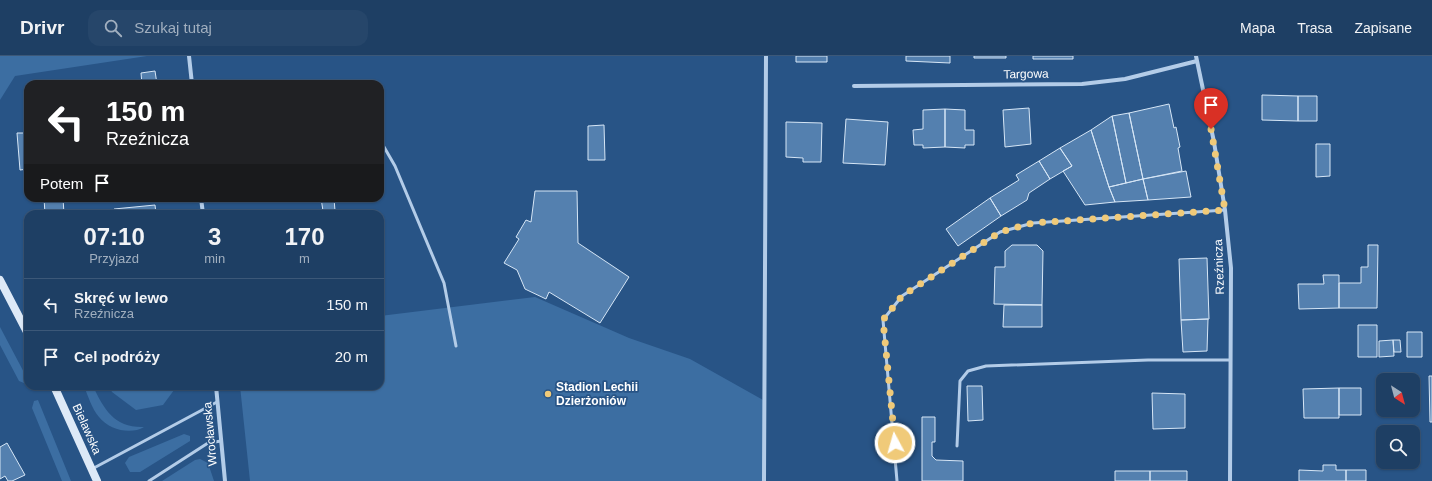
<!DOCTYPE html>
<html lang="pl">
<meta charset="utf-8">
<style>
:root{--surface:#1e3f64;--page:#26466a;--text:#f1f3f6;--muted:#a1afbf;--line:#3c5878}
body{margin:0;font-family:Arial,sans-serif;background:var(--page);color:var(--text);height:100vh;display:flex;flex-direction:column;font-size:15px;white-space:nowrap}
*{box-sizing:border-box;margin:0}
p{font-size:13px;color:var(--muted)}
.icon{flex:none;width:22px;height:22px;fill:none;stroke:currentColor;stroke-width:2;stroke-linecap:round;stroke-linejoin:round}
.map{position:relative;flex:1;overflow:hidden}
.panel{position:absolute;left:24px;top:154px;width:360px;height:180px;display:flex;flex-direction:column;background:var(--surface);border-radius:12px;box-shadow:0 1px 3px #0004,0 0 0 1px var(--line)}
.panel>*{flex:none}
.banner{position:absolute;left:24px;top:24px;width:360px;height:122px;border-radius:12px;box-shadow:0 1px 3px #0004,0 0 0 1px var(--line);background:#202124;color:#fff;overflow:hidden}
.needle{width:26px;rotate:144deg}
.buttons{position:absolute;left:1376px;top:317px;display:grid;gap:8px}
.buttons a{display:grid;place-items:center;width:44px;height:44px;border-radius:8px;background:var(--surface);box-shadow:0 1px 3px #0004,0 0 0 1px var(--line);font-size:20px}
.pin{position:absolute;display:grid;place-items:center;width:34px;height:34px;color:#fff;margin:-41px -17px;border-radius:50% 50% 50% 0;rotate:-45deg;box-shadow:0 0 4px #0007}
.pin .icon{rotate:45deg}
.me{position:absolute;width:44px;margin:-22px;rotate:354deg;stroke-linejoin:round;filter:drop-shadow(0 0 3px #0008)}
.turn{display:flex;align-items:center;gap:14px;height:84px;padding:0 16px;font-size:18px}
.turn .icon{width:52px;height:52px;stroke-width:2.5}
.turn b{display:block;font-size:28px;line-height:34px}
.then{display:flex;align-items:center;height:38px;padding:0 16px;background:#0003;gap:8px;font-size:15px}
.eta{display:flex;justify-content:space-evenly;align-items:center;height:68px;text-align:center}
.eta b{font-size:24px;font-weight:600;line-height:28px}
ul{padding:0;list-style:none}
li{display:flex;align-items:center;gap:12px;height:52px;padding:0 16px;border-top:1px solid var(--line)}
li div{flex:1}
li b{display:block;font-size:15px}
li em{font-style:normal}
header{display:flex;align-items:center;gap:24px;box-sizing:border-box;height:56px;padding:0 20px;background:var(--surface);border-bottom:1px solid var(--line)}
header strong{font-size:19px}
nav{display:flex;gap:22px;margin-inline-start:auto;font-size:14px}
.search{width:280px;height:36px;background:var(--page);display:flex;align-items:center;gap:10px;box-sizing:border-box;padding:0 14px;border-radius:12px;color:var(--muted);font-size:15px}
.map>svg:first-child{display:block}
</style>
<header>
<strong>Drivr</strong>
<div class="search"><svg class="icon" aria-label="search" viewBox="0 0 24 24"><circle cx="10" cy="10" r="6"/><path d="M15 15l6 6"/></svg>Szukaj tutaj</div>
<nav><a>Mapa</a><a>Trasa</a><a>Zapisane</a></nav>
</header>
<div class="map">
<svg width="1432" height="425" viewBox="0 0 1432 425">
<rect width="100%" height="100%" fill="#285486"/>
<path fill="#3c6ea2" d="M0,0H147L15,20L0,44Z
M535,241L629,282L690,303L765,345L763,425H250L240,330H380V260Z
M0,271L28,324L24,327L19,325L0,289Z
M84,330H93C104,354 115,372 144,371C131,379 109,374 99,361C92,353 88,340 84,330Z
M109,330H177L163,349L136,354L112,336Z
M38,344L71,425H62L32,352L34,345Z
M184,378L190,380V385L140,416H130L125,407L129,401Z
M200,403L208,407L214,425H162L195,404Z"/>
<path fill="#5480af" stroke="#d6e6f6" d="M796,0H827V6H796Z
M906,0H950V7L906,5Z
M974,0H1006V2H974Z
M1033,0H1073V3H1033Z
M155,15L157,28H142L141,17Z
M1262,39L1298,40V65L1262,64Z
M1298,40H1317V65H1298Z
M1169,48L1174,72L1176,71L1180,91L1178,92L1182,115L1143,123L1129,57Z
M1029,52L1031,88L1005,91L1003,54Z
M945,53L965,54V74H974V89H965V92L945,91Z
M945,53V91L923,92V89H914L913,74L923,73V54Z
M1129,57L1143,123L1126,127L1112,60Z
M1112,60L1126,127L1109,131L1091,74Z
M846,63L888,66L885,109L843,107Z
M786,66L822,67L821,106H803V102L786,101Z
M604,69L605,104H588V70Z
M1091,74L1109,131L1115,146L1085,149L1063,115L1072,110L1060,92Z
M17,77H28V113L20,114Z
M1316,88H1330V120L1316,121Z
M1060,92L1072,110L1050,123L1039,105Z
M1039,105L1050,123L1029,137L1027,144L1001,160L990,142L1019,124L1016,119Z
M1186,115L1191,141L1148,144L1143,123Z
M1143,123L1148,144L1115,146L1109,131Z
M535,135H577L578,187L629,221L600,267L549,236L546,243L525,233L517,214L504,207L519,183L516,181L526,164L531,166Z
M44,142H63L64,158H45Z
M321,142H334L335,155H323Z
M990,142L1001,160L958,190L946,173Z
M155,149L156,158H115L114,153Z
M323,155H333V158H313L312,156Z
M1012,189H1037L1043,195L1042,249L994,248L995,211H1005V195Z
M1368,189H1378L1377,252H1339V227H1361V211H1368Z
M1207,202L1209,263L1181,264L1179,203Z
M1323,219H1339V252L1299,253L1298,228H1324Z
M1004,249H1042V271H1003Z
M1208,263L1207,295L1183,296L1181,264Z
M1358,269H1377V301H1358Z
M1407,276H1422V301H1407Z
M1393,284L1394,300L1379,301V285Z
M1393,284H1400L1401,296H1394Z
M1429,320H1432V366H1430Z
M967,330H982L983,364L968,365Z
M1339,332V362H1304L1303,333Z
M1339,332H1361V359H1339Z
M1152,337L1185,338V372L1153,373Z
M922,361H935V386H932V400L936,404L963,405V425H922Z
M7,387L25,419L12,425H8L5,420L0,423V391Z
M1323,409H1336V414H1346V425H1299V414L1323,415Z
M1346,414H1366V425H1346Z
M1115,415H1150V425H1115Z
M1150,415H1187V425H1150Z"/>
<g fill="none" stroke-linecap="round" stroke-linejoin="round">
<path stroke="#b3cce8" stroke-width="3" d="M380,84L395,110L444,227L456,290
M957,390L960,325L968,315L986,310L1148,304H1230
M92,413L217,346
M149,425L208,387L221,385
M897,425L883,264L902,240L1000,176L1033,167L1225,154"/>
<path stroke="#b3cce8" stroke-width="4" d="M189,0L192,28
M1196,0L1214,86L1225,154L1231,212L1230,425
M854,30L1082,28L1125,23L1197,5
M201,142L203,158
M216,330L225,425
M764,425L766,0"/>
<path stroke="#dde9f7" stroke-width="8" d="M0,224L28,278
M54,330L97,425"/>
</g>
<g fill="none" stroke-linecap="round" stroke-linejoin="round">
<path stroke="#f0ca79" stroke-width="7" stroke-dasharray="0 12.6" d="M895,387L883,264L902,240L1000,176L1033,167L1225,154L1211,73"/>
</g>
<circle fill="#f0ca79" stroke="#285486" stroke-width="1.5" cx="548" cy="338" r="4"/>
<g text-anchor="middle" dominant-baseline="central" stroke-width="3.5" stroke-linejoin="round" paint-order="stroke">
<g font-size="12" fill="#fff" stroke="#285486">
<text transform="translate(1026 18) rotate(-1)">Targowa</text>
<text transform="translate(1219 211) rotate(-92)">Rzeźnicza</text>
<text transform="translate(87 373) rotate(66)">Bielawska</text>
<text transform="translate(210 378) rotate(-95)">Wrocławska</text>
</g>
<g font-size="12" font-weight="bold" fill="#fff" stroke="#285486" text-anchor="start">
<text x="556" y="331">Stadion Lechii<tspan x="556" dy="14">Dzierżoniów</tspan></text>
</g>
</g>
</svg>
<div class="buttons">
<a><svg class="needle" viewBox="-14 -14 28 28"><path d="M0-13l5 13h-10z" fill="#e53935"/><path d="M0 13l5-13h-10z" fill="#a1afbf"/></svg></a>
<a><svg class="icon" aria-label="search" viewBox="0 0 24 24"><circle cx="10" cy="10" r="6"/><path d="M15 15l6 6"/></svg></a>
</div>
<div class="pin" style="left:1211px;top:73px;background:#d93025"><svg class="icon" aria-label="arrive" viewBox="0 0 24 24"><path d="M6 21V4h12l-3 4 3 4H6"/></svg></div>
<svg class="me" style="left:895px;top:387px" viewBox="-20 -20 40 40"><circle r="17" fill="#f0ca79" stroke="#fff" stroke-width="3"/><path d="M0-11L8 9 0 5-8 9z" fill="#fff"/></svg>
<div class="banner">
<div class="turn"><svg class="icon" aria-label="left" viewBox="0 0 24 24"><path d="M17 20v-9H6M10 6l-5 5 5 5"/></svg><div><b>150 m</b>Rzeźnicza</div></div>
<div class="then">Potem<svg class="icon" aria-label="arrive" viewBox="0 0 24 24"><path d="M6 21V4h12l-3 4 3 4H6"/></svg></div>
</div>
<section class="panel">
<div class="eta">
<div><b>07:10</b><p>Przyjazd</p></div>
<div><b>3</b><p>min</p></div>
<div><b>170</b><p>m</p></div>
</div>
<ul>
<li><svg class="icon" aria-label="left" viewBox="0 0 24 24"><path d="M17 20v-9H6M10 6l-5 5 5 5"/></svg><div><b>Skręć w lewo</b><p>Rzeźnicza</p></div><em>150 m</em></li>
<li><svg class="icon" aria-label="arrive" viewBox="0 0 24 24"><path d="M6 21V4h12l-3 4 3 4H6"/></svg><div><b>Cel podróży</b></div><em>20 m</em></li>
</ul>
</section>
</div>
